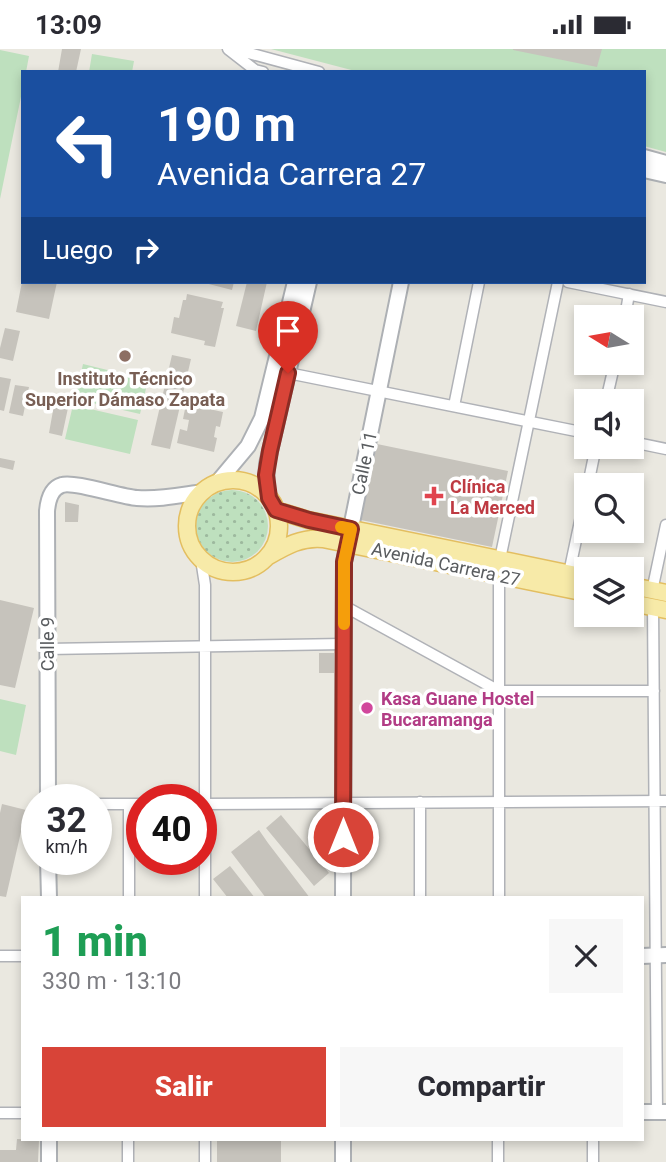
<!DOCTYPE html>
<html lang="es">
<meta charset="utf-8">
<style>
:root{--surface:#fff;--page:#f7f7f7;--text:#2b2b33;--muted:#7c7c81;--accent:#d84438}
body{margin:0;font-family:Roboto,sans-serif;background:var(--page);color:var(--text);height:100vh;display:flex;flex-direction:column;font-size:26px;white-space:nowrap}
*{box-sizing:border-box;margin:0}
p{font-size:23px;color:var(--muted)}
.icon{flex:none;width:38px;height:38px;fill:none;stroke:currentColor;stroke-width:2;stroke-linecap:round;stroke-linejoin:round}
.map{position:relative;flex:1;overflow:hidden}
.panel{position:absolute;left:21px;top:847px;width:623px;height:245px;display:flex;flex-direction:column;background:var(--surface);border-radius:0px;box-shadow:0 4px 10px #0003}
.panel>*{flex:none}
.guide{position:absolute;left:21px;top:21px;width:625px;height:214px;border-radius:0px;box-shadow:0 4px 10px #0003;background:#1a4fa0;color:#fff;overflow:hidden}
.needle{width:46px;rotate:281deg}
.controls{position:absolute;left:574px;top:256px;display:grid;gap:14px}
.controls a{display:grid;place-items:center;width:70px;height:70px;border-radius:0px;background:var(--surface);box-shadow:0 4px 10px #0003;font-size:35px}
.speed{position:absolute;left:21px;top:735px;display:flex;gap:14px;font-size:35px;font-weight:700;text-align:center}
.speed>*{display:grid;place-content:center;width:91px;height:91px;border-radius:50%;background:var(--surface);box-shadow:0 4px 10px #0003;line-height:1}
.speed small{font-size:18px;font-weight:400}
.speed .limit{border:10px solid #d22;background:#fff;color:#111}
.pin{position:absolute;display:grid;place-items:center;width:60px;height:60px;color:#fff;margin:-72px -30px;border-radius:50% 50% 50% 0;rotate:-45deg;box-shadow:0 0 7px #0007}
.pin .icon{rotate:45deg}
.me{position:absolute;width:77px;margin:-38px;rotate:0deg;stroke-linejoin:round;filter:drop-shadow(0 0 5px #0008)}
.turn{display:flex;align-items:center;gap:24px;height:147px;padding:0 21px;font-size:32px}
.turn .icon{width:91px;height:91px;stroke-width:2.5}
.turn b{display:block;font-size:49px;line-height:60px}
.then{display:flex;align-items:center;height:66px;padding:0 21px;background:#0003;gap:14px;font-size:26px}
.round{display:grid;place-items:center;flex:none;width:74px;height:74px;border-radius:0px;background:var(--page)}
.headline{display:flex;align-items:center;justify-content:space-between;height:119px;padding:0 21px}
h1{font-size:42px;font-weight:800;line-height:52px;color:#1e9e55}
.button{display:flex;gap:14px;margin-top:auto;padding:14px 21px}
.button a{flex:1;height:80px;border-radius:0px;background:var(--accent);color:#fff;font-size:28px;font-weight:800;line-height:80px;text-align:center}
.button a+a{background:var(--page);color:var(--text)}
.status{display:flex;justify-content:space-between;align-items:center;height:49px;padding:0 35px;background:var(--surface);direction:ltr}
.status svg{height:19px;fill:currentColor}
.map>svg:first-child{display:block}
</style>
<div class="status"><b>13:09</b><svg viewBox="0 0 49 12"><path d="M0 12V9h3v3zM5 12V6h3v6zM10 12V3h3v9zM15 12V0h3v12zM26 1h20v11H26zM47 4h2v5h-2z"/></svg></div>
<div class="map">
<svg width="666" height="1113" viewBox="0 0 666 1113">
<defs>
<pattern id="park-dots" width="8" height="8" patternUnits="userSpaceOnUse" patternTransform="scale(1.75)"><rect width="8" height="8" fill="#bee0be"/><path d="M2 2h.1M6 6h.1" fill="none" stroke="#9db99e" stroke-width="1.8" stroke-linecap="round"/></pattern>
</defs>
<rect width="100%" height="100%" fill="#eae8e0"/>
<path fill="url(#park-dots)" d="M196 477a36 36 0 1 1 72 0a36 36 0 1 1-72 0Z"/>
<path fill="#bee0be" d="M271,0H666V103L644,97V23H359Z
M0,1L29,7L26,23H23V38L0,150Z
M92,5L134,12L132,23H89Z
M83,315L148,331L140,365L75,350Z
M73,356L138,371L130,405L65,390Z
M0,650L26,656L16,706L0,702Z"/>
<path fill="#c6c3bc" d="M62,0H81L76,23H58Z
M513,0H602L597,18L513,1Z
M22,233H57L49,270L16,263Z
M201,233H234L232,241Z
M247,233H267L256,282L236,277Z
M187,245L223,253L221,259H224L215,298L204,296L205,292L171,284L174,268L179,269L183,251H186Z
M5,279L20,282L13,312L0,309V299Z
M172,306L191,310L170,400L151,396Z
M0,328L11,330L4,362L0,361Z
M15,336L29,338L23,367L9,364Z
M186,355L223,363L220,378L216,377L214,388L217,389L214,403L177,394L180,380L187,382L189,371L183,370Z
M54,356L68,359L62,387L49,384Z
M377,395L508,422L492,498L361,471Z
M0,409L15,412L13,421L0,418Z
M65,453L79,456L78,473H65Z
M0,551L34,559L15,639L0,636Z
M319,604H334V624H319Z
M2,755L26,761L6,848L0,847V764Z
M281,766L329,824L314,837L266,779Z
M259,781L268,794L310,849H266L241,816L231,803Z
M230,817L234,822L255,849H228L213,830Z
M17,1090L39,1091L38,1113H0V1101H16Z
M217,1090H281V1113H217Z"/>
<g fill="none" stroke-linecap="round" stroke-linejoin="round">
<defs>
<path id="street" d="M228,0L255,21L263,23
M234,0L319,23
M568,233L666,253
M625,268L629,245
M288,324L586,384
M606,352L615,313
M454,357L479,233
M632,393L666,400
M588,436L596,397
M201,510L205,536V849
M500,510L558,233
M569,524L586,444
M652,542L666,476
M344,557L499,642H654
M653,558L657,1063
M47,600L344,595
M420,753V849
M96,755H142
M201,755L666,752
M129,849V755
M499,849V526
M0,907H23
M0,1064H23
M128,1090V1113
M593,1090V1113
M205,1113V1090
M498,1113V1090"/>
<path id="secondary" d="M644,108L666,114
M644,121L666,126
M217,434L248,397L262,369L295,233
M269,449L266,436L267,415L309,233
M48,751L47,462C48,451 51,439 62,436C74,432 121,448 137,449C159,451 181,446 203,443
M48,810L49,849
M343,849L344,513L401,233
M642,907L666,906
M642,1063H666
M49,1113V1090
M343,1113V1090"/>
<path id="primary" d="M187 477a46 46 0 1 1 92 0a46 46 0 1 1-92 0Z
M276,461L308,471L586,528
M267,508C286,497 301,488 323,490L586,544
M632,537L666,544
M632,554L666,561"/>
</defs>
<use href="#street" stroke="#b0b2b7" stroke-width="13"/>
<use href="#secondary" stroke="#adb0b4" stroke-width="18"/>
<use href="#primary" stroke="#e3be60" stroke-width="19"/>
<use href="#street" stroke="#fff" stroke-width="10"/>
<use href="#secondary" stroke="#fff" stroke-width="14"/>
<use href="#primary" stroke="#f7eaa8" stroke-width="16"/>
</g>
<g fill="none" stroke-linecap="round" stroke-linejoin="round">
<defs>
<path id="route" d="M288,324L270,402L266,426L269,449L276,461L309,471L351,480L344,513L343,788"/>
</defs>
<use href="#route" stroke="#8c2c24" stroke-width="18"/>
<use href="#route" stroke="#d84438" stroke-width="12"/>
<path stroke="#f59e0b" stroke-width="12" d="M341,478L351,480L344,513V575"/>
</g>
<circle fill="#8d6e63" stroke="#fff" stroke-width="2.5" cx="125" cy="307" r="7"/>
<path fill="#e0444e" stroke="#fff" stroke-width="2.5" d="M430.5 436.5h7v7h7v7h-7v7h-7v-7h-7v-7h7z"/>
<circle fill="#d1479c" stroke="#fff" stroke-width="2.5" cx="367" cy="659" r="7"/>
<g text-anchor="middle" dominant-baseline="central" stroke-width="7" stroke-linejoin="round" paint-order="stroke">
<g font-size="18" font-weight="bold" fill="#785e54" stroke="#fff">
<text x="125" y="329">Instituto Técnico<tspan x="125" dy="21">Superior Dámaso Zapata</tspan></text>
</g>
<g font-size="18" fill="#595c5f" stroke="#fff">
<text transform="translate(364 414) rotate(-78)">Calle 11</text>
<text transform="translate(446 515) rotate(12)">Avenida Carrera 27</text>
<text transform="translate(47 595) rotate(-90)">Calle 9</text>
</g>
<g font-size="18" font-weight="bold" fill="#be3a42" stroke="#fff" text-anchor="start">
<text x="450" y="437">Clínica<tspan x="450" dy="21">La Merced</tspan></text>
</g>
<g font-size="18" font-weight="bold" fill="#b23c85" stroke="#fff" text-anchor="start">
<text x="381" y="649">Kasa Guane Hostel<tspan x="381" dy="21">Bucaramanga</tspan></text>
</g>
</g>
</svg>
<div class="controls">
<a><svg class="needle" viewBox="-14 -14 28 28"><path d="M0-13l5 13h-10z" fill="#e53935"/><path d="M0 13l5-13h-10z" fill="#7c7c81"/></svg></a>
<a><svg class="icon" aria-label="sound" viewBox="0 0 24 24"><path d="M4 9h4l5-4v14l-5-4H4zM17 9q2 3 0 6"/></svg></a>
<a><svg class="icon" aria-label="search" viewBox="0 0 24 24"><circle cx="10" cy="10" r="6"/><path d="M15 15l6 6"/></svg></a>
<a><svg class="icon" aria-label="layers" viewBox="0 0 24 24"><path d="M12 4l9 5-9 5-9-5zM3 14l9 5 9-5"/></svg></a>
</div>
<div class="speed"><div>32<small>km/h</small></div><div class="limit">40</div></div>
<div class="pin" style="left:288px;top:324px;background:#d93025"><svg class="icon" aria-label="arrive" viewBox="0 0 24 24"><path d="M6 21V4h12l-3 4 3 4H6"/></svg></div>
<svg class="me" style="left:343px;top:788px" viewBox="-20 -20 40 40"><circle r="17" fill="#d84438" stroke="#fff" stroke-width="3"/><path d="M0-11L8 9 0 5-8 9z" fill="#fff"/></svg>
<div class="guide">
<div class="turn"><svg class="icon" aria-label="left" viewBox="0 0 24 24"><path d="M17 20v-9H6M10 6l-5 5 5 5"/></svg><div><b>190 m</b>Avenida Carrera 27</div></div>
<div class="then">Luego<svg class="icon" aria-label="right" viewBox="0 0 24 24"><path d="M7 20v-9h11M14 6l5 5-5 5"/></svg></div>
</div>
<section class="panel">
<div class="headline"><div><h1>1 min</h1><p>330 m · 13:10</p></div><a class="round"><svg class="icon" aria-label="close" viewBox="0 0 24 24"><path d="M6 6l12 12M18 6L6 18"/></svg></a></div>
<div class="button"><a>Salir</a><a>Compartir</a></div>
</section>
</div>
